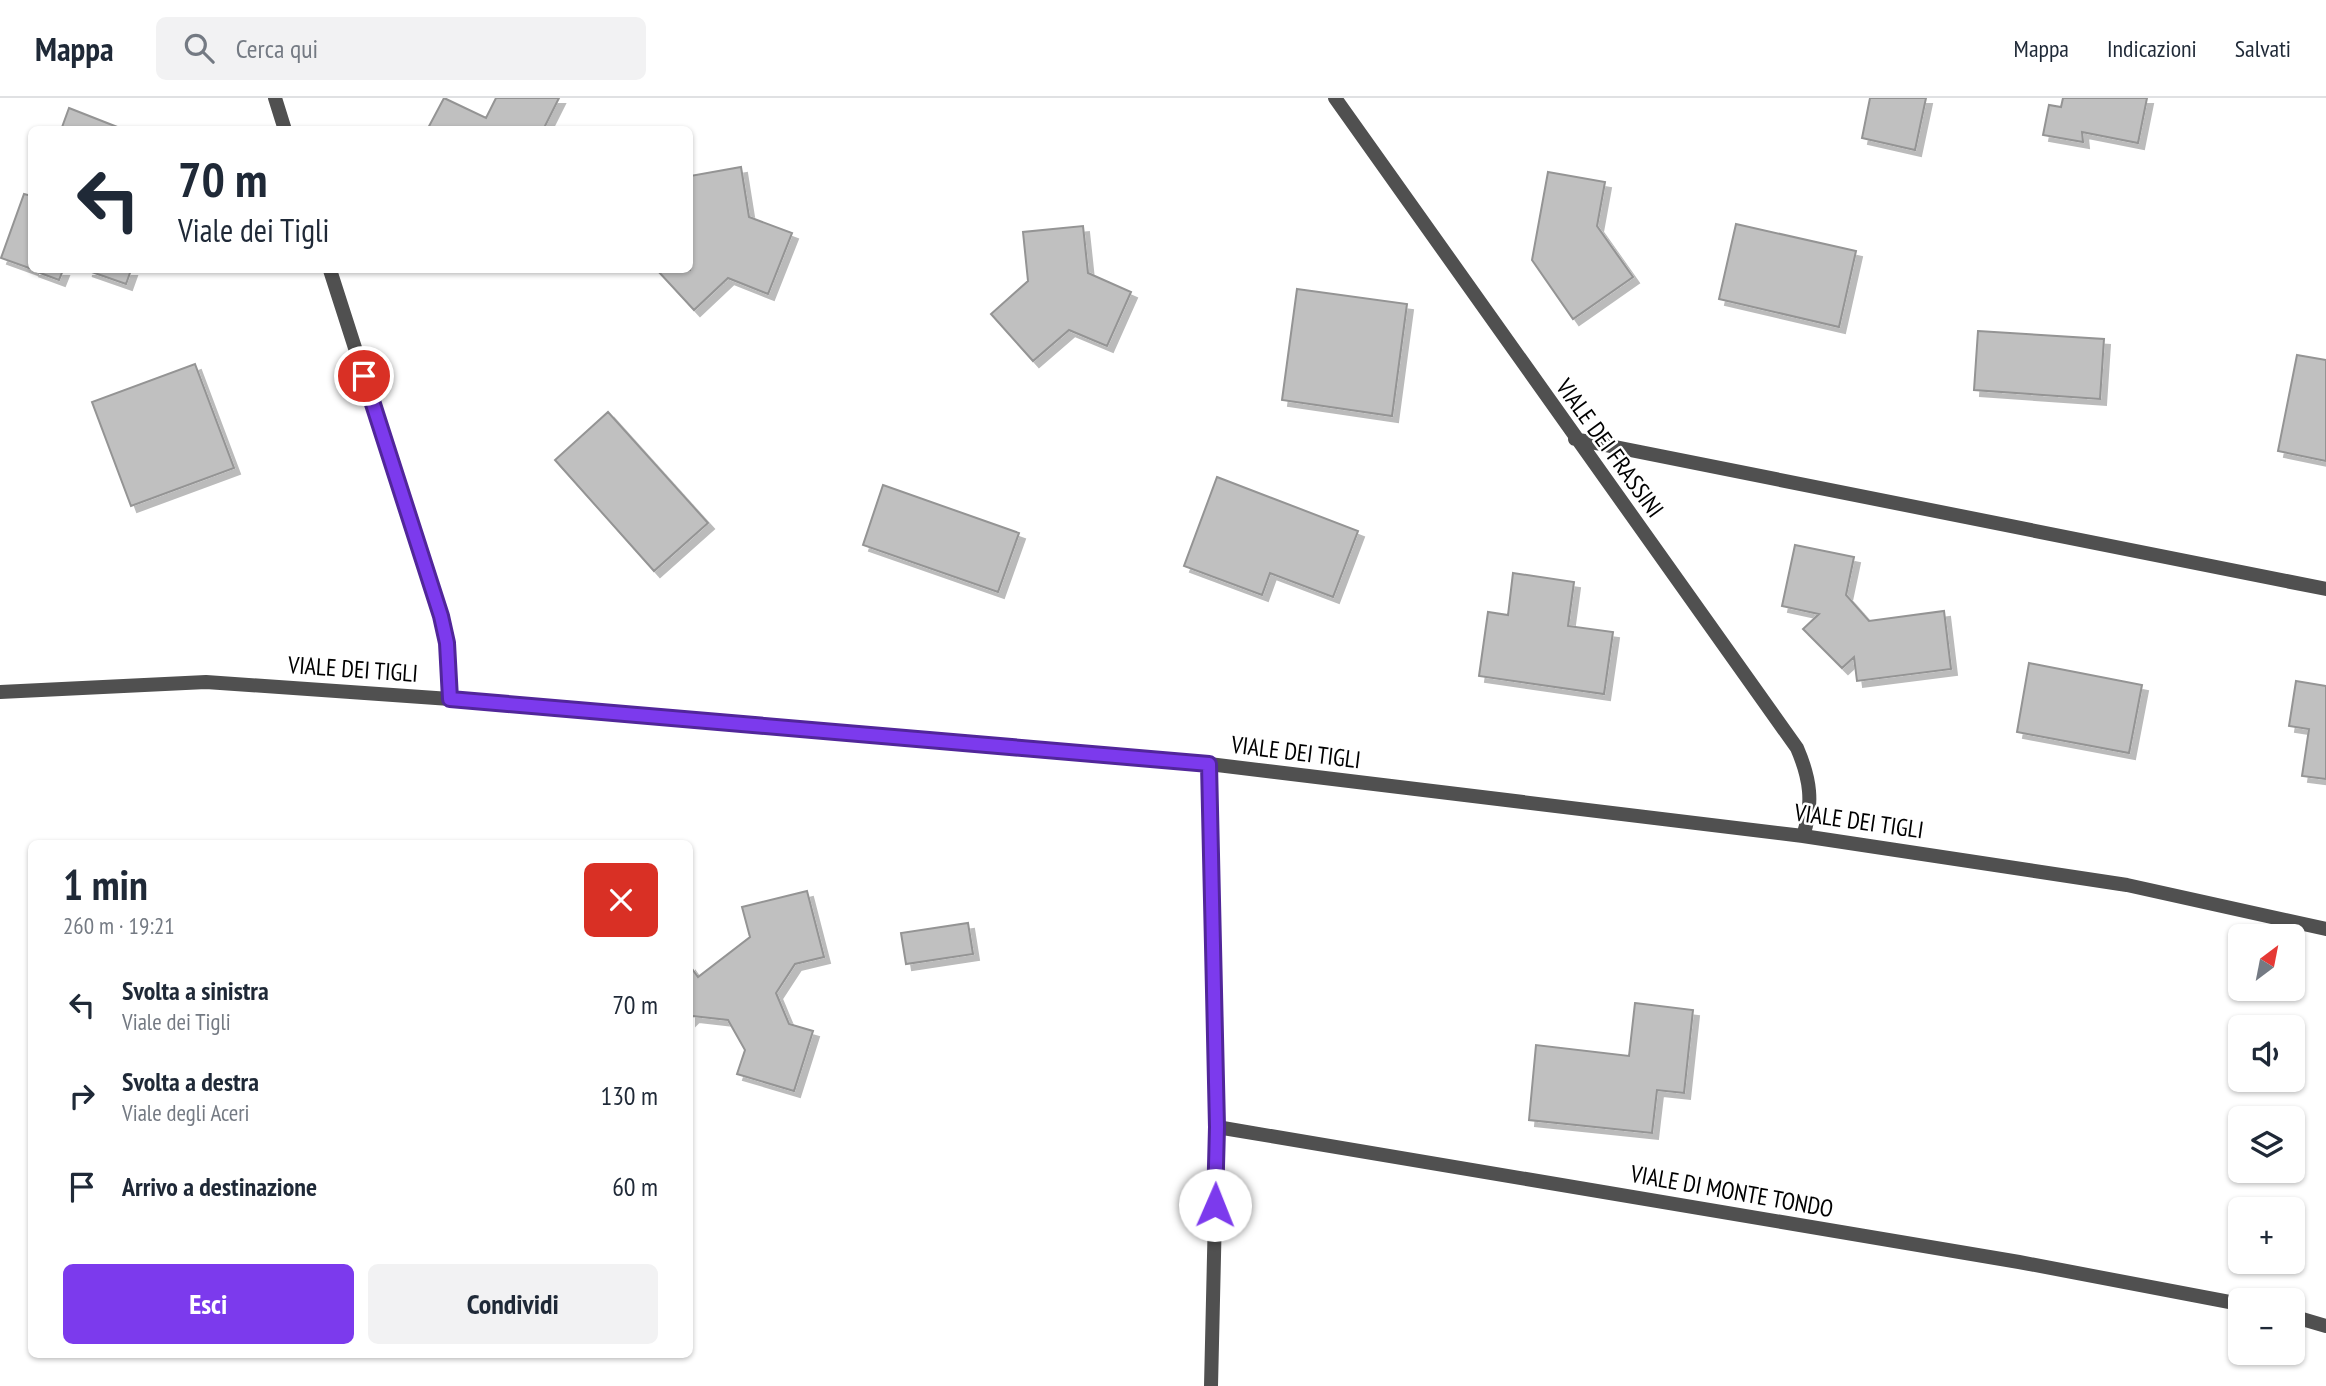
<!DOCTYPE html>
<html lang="it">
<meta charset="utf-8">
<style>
:root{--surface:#fff;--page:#f2f2f3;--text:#1f2937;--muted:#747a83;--line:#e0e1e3;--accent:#7c3aed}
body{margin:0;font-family:"PT Sans Narrow",sans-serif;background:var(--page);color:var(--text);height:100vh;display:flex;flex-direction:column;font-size:26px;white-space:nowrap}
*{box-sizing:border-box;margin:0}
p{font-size:23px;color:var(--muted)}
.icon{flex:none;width:38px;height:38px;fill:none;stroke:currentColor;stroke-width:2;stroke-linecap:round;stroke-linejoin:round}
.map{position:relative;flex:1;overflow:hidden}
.sheet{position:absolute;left:28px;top:742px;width:665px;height:518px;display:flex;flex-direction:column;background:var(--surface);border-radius:10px;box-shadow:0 2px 5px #0004}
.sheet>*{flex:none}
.guide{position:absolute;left:28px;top:28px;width:665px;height:147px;border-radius:10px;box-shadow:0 2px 5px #0004;background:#fff;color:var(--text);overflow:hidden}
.needle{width:46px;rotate:32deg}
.tools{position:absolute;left:2228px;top:826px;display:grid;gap:14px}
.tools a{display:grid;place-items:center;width:77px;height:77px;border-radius:10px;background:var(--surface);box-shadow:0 2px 5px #0004;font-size:35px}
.pin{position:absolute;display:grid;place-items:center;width:60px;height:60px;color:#fff;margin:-30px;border:4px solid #fff;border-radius:50%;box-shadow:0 2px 7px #0007}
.me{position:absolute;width:77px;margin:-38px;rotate:1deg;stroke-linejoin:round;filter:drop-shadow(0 0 5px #0008)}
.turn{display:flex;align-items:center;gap:24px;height:147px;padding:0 35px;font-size:32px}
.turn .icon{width:91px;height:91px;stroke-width:2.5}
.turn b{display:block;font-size:49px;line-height:60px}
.round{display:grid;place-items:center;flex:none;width:74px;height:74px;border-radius:10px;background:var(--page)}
.headline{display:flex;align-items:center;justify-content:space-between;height:119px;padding:0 35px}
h1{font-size:42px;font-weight:800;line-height:52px}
.button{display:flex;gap:14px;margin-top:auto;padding:14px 35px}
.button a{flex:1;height:80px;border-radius:10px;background:var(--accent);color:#fff;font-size:28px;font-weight:800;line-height:80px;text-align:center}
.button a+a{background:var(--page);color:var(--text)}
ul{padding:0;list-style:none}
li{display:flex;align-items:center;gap:21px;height:91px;padding:0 35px}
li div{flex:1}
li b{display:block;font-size:26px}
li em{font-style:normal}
header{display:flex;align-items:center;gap:42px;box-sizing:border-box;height:98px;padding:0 35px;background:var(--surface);border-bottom:2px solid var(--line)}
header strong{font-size:33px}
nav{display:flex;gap:38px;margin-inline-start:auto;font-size:24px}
.search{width:490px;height:63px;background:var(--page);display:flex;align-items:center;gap:18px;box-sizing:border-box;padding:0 24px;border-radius:10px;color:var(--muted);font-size:26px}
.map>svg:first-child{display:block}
</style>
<header>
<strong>Mappa</strong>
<div class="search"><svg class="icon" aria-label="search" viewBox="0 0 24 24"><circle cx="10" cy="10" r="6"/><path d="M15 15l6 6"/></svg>Cerca qui</div>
<nav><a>Mappa</a><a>Indicazioni</a><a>Salvati</a></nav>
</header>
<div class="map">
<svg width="2326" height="1288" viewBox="0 0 2326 1288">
<defs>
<filter id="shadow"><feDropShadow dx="6" dy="6" stdDeviation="0" flood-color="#0004"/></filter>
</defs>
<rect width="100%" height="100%" fill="#fff"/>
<path fill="#c0c0c0" stroke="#949494" stroke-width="2" filter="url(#shadow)" d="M444,0L486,20L496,0H559L543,32H427Z
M1870,0H1926L1915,52L1862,40Z
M2063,0H2147L2138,45L2082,34L2083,44L2043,37L2049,7L2061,9Z
M69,10L125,32H61Z
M741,69L749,119L792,135L768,196L728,180L694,212L657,172H690V78Z
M1548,74L1605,84L1597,128L1633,179L1573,221L1532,162Z
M24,96L32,98V171L1,160Z
M1736,126L1856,153L1839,229L1719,201Z
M1083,128L1088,175L1131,194L1107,248L1069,232L1033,263L991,216L1028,183L1023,134Z
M32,172H63L59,182Z
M86,172H131L126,186Z
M1297,191L1407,206L1392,318L1282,302Z
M1978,233L2104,241L2100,301L1974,292Z
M2297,257L2326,262V363L2278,353Z
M195,266L234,370L131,408L92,304Z
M608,314L708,425L654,473L555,362Z
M1217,379L1358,433L1333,499L1270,475L1262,497L1184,468Z
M883,387L1019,435L998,494L863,447Z
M1795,447L1854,459L1846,497L1869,523L1944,513L1951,571L1857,583L1854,559L1842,570L1803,531L1819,516L1782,508Z
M1513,475L1574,484L1568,528L1613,534L1604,596L1479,578L1488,514L1508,517Z
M2029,565L2142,587L2129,655L2017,634Z
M2296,583L2326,588V681L2302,678L2309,631L2289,628Z
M807,793L824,859L795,866L776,895L789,926L813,933L794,993L737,976L745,952L728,922L693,918L690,921V868L698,879L750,839L742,809Z
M968,825L973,856L906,866L901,835Z
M1635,905L1693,912L1684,995L1657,992L1652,1035L1529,1022L1536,947L1629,958Z"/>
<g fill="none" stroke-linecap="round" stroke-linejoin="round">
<path stroke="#505050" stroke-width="14" d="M275,0L285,32
M1335,0L1797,650C1810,680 1814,705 1803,738
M330,172L441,518L448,545L450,601
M1575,341L2326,491
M0,594L206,584L450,601L1209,666L1803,738L2127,787L2326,831
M1209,666L1217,1029L1211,1288
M1217,1029L2019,1164L2240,1206
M2292,1218L2326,1228"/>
</g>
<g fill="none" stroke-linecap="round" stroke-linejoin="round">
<defs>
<path id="route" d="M364,278L441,518L447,545L450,601L1209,666L1217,1029L1215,1107"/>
</defs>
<use href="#route" stroke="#51269a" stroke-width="18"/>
<use href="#route" stroke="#7c3aed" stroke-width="12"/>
</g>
<g text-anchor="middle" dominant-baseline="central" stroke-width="5" stroke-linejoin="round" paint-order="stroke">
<g font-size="24" fill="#000" stroke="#fff">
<text transform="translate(1610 350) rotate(54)">VIALE DEI FRASSINI</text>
<text transform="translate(353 571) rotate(4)">VIALE DEI TIGLI</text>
<text transform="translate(1296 654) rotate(7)">VIALE DEI TIGLI</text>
<text transform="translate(1859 723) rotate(8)">VIALE DEI TIGLI</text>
<text transform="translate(1732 1093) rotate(10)">VIALE DI MONTE TONDO</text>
</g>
</g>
</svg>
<div class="tools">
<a><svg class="needle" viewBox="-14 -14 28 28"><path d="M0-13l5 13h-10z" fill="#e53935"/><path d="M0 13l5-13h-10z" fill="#747a83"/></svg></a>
<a><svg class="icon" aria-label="sound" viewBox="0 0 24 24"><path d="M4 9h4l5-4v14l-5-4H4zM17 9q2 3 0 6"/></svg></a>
<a><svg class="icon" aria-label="layers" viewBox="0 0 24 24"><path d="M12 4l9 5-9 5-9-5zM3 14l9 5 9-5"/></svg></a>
<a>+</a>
<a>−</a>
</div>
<div class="pin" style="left:364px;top:278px;background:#d93025"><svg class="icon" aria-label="arrive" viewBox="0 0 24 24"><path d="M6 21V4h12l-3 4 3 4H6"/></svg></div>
<svg class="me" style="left:1215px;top:1107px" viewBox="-20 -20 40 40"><circle r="19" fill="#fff"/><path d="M0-13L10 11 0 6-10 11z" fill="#7c3aed"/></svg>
<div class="guide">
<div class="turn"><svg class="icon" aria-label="left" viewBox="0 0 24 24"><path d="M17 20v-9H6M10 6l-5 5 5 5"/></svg><div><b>70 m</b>Viale dei Tigli</div></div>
</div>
<section class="sheet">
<div class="headline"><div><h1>1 min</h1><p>260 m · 19:21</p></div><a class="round" style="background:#d93025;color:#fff"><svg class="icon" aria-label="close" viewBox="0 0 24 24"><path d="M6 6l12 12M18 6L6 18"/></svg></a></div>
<ul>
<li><svg class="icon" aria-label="left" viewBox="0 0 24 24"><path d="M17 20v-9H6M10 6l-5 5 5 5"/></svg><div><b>Svolta a sinistra</b><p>Viale dei Tigli</p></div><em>70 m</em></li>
<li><svg class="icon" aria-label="right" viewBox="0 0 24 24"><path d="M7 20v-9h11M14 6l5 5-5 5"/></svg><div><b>Svolta a destra</b><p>Viale degli Aceri</p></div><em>130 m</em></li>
<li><svg class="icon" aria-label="arrive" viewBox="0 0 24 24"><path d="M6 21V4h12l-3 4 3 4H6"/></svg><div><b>Arrivo a destinazione</b></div><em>60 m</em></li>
</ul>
<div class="button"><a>Esci</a><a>Condividi</a></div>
</section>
</div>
